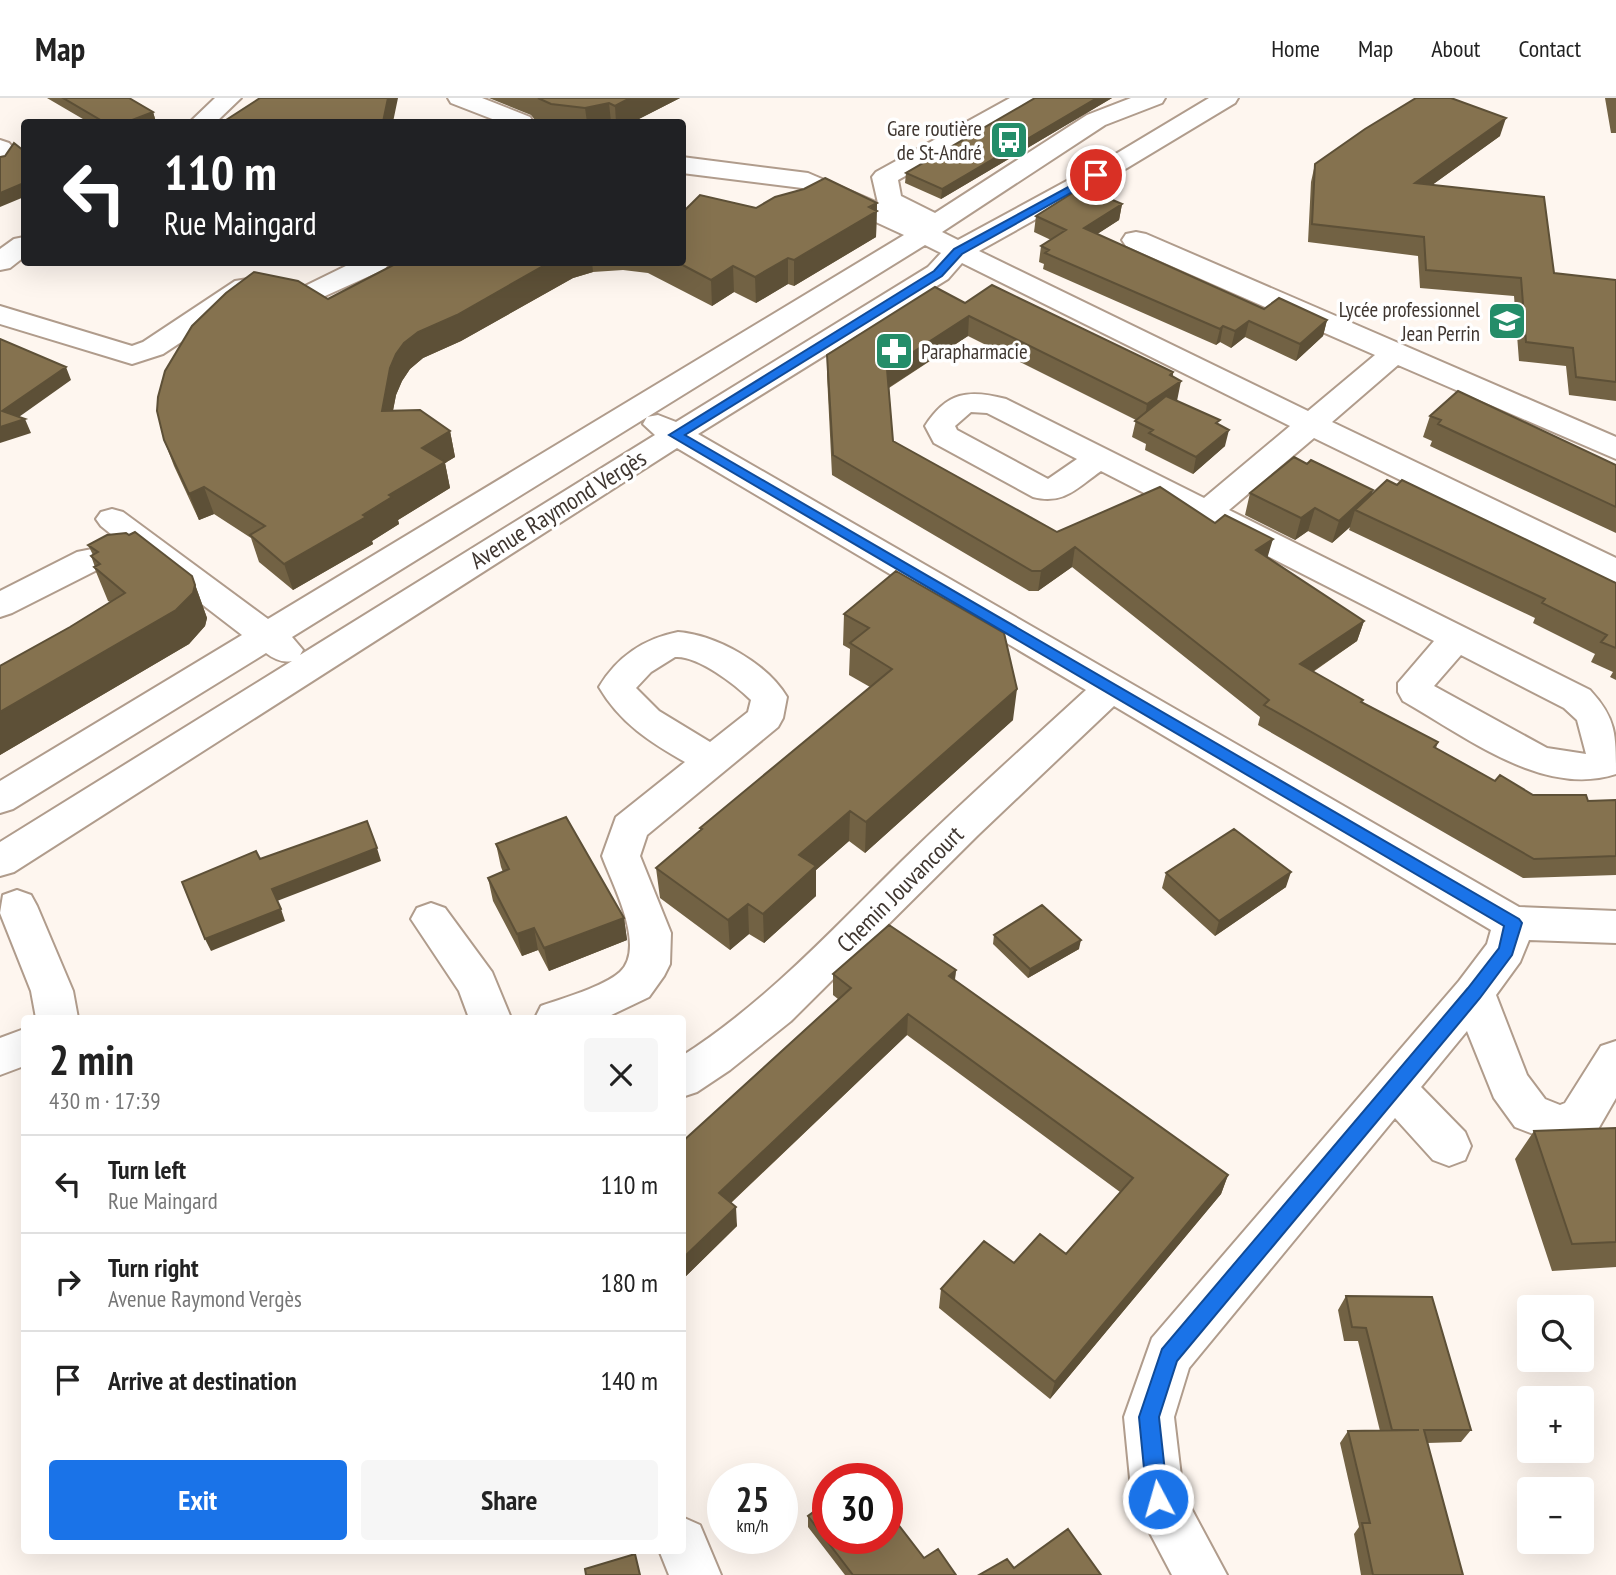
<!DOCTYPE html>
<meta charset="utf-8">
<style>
:root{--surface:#fff;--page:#f6f6f6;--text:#222;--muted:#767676;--line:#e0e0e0;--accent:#1a73e8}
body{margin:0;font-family:"PT Sans Narrow",sans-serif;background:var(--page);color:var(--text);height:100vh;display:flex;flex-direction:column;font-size:26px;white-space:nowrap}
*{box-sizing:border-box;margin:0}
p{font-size:23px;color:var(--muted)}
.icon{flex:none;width:38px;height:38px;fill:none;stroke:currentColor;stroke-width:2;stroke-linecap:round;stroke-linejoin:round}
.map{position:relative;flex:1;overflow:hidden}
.sheet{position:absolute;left:21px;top:917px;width:665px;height:539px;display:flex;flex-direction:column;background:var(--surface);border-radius:7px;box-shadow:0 7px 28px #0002}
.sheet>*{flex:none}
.top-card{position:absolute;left:21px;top:21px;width:665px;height:147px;border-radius:7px;box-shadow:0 7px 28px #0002;background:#202124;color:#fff;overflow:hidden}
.controls{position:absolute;left:1517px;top:1197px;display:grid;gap:14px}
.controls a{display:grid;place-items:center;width:77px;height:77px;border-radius:7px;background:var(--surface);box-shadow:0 7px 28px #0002;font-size:35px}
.speed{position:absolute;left:707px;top:1365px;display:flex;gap:14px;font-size:35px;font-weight:700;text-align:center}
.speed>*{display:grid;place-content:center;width:91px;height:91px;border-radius:50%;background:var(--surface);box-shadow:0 7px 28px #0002;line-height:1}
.speed small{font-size:18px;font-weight:400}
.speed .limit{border:10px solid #d22;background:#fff;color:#111}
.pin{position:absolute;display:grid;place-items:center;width:60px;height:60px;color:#fff;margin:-30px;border:4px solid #fff;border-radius:50%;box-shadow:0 2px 7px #0007}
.me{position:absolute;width:77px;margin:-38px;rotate:354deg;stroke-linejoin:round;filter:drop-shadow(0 0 5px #0008)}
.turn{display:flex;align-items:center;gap:24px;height:147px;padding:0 28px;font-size:32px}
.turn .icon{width:91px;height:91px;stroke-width:2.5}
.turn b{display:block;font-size:49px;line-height:60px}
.round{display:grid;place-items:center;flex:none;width:74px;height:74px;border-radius:7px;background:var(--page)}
.summary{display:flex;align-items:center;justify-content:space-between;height:119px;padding:0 28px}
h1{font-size:42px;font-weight:600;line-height:52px}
.primary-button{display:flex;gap:14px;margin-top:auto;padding:14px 28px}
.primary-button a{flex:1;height:80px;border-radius:7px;background:var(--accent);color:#fff;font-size:28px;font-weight:600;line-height:80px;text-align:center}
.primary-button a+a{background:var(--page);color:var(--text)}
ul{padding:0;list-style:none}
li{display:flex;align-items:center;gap:21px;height:98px;padding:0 28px;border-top:2px solid var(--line)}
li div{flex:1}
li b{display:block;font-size:26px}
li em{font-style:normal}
header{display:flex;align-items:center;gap:42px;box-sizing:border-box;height:98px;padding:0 35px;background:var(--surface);border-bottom:2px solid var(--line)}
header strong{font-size:33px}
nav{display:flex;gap:38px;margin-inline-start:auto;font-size:24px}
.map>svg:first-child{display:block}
</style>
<header>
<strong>Map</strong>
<nav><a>Home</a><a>Map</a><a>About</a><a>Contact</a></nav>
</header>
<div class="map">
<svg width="1616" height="1477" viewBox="0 0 1616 1477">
<rect width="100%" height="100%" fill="#fef6ef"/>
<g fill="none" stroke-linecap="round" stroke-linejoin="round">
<defs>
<path id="minor" d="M215,0H241L216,24H190Z
M448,0H482L530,19L533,24H500L451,5Z
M1010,0H1040L1037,5L898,82L901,98L935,115L1087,17L1131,0H1165L1162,5L1105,27L942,134L958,142L1109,60L1209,0H1238L1235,5L1127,70L979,153L1308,313L1375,257L1126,148L1122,142L1126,136L1136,134L1146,136L1616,339V361L1398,267L1332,324L1616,460V484L1604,481L1314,340L1229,412L1590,592C1616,620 1616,636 1616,676C1543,700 1465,638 1403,603L1398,594V585L1434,543L1101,373C1077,390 1064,407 1033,399L934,345L925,328C947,294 968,291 1006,301L1204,400L1290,328L962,165L948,181L698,336L1519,809L1616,813V845L1529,842L1520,864L1496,897L1527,977L1545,1001L1560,1007L1565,1005L1601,948L1616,943V1000L1597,1033L1560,1046L1515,1029L1494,1000L1467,933L1421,989L1465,1034L1471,1048L1465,1062L1449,1068L1433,1062L1395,1020L1189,1270L1174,1319L1183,1395L1227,1477H1172L1132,1401L1124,1319L1152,1240L1459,883L1487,846L1491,832L1114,608L978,737L791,923L730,972L697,994L682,999V958C765,905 832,832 902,763C962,704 1024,649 1086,592L677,350L14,774L0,778V744L292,563C282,565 274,561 266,555L13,711L0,715V683L242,537L147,464L101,470L12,515L0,519V493L77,454L122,445L101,428L96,421L101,414L112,411L123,414L268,521L904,137L802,90L682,75V59L808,75L878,105L872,79L876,74ZM925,147L941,155L928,169L676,324L658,317L647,319L643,326L655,337L300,557L303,552L292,539ZM971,314L987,315L1077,361L1048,381L957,332L955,328ZM1461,557L1564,610L1577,622L1586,656L1547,650L1434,588Z
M0,42L9,45L17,54L9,67L0,70Z
M24,139V159L10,170L0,172V151L14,141Z
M354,164L389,165L385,171L305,207L254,196L163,256L132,266L0,226V208L132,248L143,244L235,183L261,179L301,190Z
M678,534C716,537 767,565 787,599L783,620L778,629L647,737L640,758L671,835L670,866L664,878L649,899L605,920H535L541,908C561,901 605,888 620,874C647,849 612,786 602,758L616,719L685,664C650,644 620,625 599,589C617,559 643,541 678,534ZM675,559C697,557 735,586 751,602L748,614L710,644L659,613L636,590L651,574Z
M17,792L31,797L37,808L73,893L78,920H36L31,893L0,815L3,797Z
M431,805L445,810L492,874L511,920H469L459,893L411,821L417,810Z
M24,931V968L0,977V940Z
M682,1419L700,1427L721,1477H669L659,1452H682Z"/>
</defs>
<use href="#minor" stroke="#b09c8c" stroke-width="4"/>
<use href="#minor" fill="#fff" fill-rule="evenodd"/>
</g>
<path fill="#726244" d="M47,0H129L153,14L156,24H88Z
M489,0H680L633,24H540L535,22L531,17Z
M1035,0H1112L941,101L905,85L906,75Z
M1605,0H1616V35H1611Z
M1500,38L1432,87L1554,175L1616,182V303L1569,297L1566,268L1519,263L1514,198L1420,190L1418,158L1308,144L1311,84L1315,66Z
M877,105L876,139L794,188L788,186L756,205L734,194L712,208L648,175L623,172L593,174L573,180L461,243L423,260L410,271L402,283L396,297L393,312L450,333L455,359L445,365L450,390L398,422L399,426L372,443L373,446L293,492L259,464L251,440L214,416L199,422L174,368L164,342L328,201L399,164H682L756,110Z
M1122,106L1119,122L1097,136L1264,211L1327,222L1323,238L1296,263L1245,239L1231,250L1220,244L1216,247L1043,171L1044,166L1039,164L1041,148L1051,142L1034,134L1036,118Z
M965,205L1173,274V278L1177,303L1219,327L1225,348L1193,376L1145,352L1146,346L1132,339L1136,322L968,238L889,290L893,343L1057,434L1268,460L1364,523L1357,543L1313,574L1362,604L1438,644L1436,650L1495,683L1533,697L1588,703L1616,702V777L1523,780L1258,627L1260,619L1072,469L1038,493H1029L832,377L827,277V257Z
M1430,318L1616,367V435L1430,348L1432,343L1423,339Z
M1250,395L1372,396L1616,485V582L1610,579L1613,574L1591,564L1595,556L1533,525L1535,520L1349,432L1350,429L1332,445L1308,433L1295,442L1245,417Z
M88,447L192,478L207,520L205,528L189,546L0,657V568L70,529L110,504L108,503L94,469H95L91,458L93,457Z
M896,473L1013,622L865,755L849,743L816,772V798L764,845L749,836L730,852L660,800L656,770L700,733V730L870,589L849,577L850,551L843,547L844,516Z
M496,746L624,820L627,842L549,873L538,852L522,858L493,803L488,780L503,774L501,769Z
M1166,775L1286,789L1215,838L1162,790Z
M994,837L1079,851L1028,880L993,846Z
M956,872L955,882L1228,1077L1221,1096L1050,1301L939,1210L941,1191L1014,1165L1066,1156L1120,1094L907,937L731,1105L737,1128L682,1182V1044L838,901L833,897V876Z
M1616,1030V1169L1552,1173L1515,1061L1534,1033Z
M1346,1198L1471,1332L1461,1344L1427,1345L1463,1477H1361L1354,1436L1359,1429L1340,1345L1348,1333H1380L1358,1243H1344L1338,1212Z
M808,1418L924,1460L956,1477H845L808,1429Z"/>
<path fill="#5d5037" d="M388,0H398L393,24H383Z
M630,0H680L633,24H616L615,8Z
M1097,0H1112L941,101L942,91Z
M609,5L611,24H587L585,10Z
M153,14L156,24H127Z
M1506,20L1500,38L1410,103L1415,85Z
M24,85V99L0,109V95Z
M877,105L876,139L794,188V162Z
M1122,106L1119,122L1082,146L1084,130Z
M788,160V186L756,205L755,179Z
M550,164H592L593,174L573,180L461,243L423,260L410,271L402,283L396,297L388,339L382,313L390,270L396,256L404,245L418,234Z
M733,168L734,194L712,208L711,182Z
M969,218L968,238L886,291L887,271Z
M1327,222L1323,238L1296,263L1300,246Z
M1249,223L1245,239L1231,250L1235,233Z
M1223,228L1220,244L1216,247L1220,231Z
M66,269L71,282L9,326L25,321L31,335L0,345V329L2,313Z
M1173,274L1170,290L1181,283L1177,303L1144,326L1147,306L1170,277Z
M1229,332L1225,348L1193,376L1196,359Z
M450,333L455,359L445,365L450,390L398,422L399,426L372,443L373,446L293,492L284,466L363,417L389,397L422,350Z
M204,389L214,416L199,422L189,396Z
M1373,392L1366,414L1355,412L1350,429L1332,445L1339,423Z
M1315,410L1308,433L1295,442L1301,420Z
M1273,441L1267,461L1256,452Z
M1075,449L1072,469L1038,493L1041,473Z
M192,478L207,520L205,528L189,546L0,657V614Z
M1364,523L1357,543L1294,586L1300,566Z
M1017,591L1013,622L865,755L866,724Z
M850,713L849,743L816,772V798L764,845L763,816L799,757Z
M377,750L381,763L277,803L272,791Z
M1291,774L1286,789L1215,838L1219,823Z
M748,806L749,836L730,852L728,822Z
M281,811L285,823L211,853L205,841Z
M624,820L627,842L549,873L544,850Z
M534,830L538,852L522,858L517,836Z
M1081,842L1079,851L1028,880L1030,871Z
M956,872L953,893L949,878Z
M908,916L907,937L721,1114L719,1095Z
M1228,1077L1221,1096L1050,1301L1055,1284Z
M736,1109L737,1128L682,1182V1161Z"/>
<path fill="#85724f" stroke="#5d5037" stroke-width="2" d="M63,0H129L153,14L127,24H104Z
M260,0H388L383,24H223Z
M538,0H630L615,8L609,5L585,10L551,6Z
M1035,0H1097L942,91L906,75Z
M1416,0H1451L1506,20L1415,85L1544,99L1554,175L1616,182V284L1576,279L1573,250L1526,244L1521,180L1426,172L1424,139L1312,126L1315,66L1365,31Z
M14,45L24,53V85L0,95V59L5,58Z
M825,80L877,105L869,109L877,113L794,162L788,160L755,179L733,168L711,182L677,164H682V115L700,97L756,110L775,99L804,91Z
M1082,89L1122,106L1084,130L1264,211L1279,200L1327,222L1300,246L1249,223L1235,233L1223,228L1220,231L1045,155L1049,152L1041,148L1066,132L1036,118Z
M399,164H550L457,217L418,234L404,245L396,256L390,270L382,313L420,312L450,333L422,350L445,364L389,397L392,399L363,417L366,419L284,466L250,437L265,428L204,389L189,396L164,342L157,313L158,299L165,273L192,228L226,195L254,174L298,183L328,201Z
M992,187L1173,274L1170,277L1181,283L1147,306L969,218L887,271L893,343L1057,434L1160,389L1215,425L1225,417L1273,441L1256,452L1364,523L1300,566L1363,602L1361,604L1438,644L1434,649L1495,683L1500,677L1533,697H1586L1588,703L1616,702V758L1534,761L1264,607L1269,602L1075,449L1041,473H1032L833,357L827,257L935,189L965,205Z
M0,241L66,269L2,313L25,321L0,329Z
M1458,293L1616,367V409L1438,326L1441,322L1430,318Z
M1166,298L1220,322L1216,325L1229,332L1196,359L1149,335L1153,332L1135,323Z
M1294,359L1307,366L1311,362L1373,392L1339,423L1315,410L1301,420L1250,395Z
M1387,382L1397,387L1402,382L1616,485V550L1601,544L1607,537L1542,505L1545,501L1355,412Z
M135,434L192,478L195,487L193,495L176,512L0,614V568L70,529L125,495L94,469L100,466L91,458L98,454L88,447L107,437L126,435L129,437Z
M896,473L1004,535L1017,591L866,724L850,713L799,757L816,768L763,816L748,806L728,822L656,770L702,731L700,730L892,571L850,545L869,530L844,516Z
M566,719L624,820L544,850L534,830L517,836L488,780L509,771L496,746Z
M367,723L377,750L272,791L281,811L205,841L182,784L256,753L260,761Z
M1234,731L1291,774L1219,823L1166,775Z
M1042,807L1081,842L1030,871L994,837Z
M889,827L956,872L949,878L1228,1077L1055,1284L941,1191L984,1143L1014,1165L1040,1136L1066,1156L1133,1080L908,916L719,1095L736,1109L682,1161V1044L851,890L833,876Z
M1616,1030V1144L1572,1146L1534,1033Z
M1346,1198L1432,1199L1471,1332H1424L1463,1477H1373L1362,1425H1370L1348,1333L1419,1332H1392L1366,1230L1352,1229Z
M828,1403V1440H887V1412L924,1460L938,1451L956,1477H853L808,1418Z
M1068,1431L1101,1477H979L1007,1461L1014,1470Z
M635,1456L640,1477H586L585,1471Z"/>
<path fill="#1a73e8" stroke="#114b97" stroke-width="2" d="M1096,74L1101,77L1099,79L962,156L942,178L685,337L1519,821L1522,825L1512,857L1480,900L1177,1263L1159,1319L1168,1401L1165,1408L1158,1411L1150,1408L1147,1401L1139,1319L1162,1251L1468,890L1499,850L1504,828L669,337L934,173L954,151Z"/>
<defs>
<symbol id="bus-square" viewBox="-11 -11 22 22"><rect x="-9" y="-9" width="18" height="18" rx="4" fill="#248d69" stroke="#fff"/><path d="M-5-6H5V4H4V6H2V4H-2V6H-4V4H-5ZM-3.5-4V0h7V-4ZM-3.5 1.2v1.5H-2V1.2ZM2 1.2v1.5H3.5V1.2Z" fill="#fff"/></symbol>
<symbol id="school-square" viewBox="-11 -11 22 22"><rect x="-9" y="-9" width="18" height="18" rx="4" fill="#248d69" stroke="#fff"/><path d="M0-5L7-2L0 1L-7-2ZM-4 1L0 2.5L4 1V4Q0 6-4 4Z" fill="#fff"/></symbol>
<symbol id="pharmacy-square" viewBox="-11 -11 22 22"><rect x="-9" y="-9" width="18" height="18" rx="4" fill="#248d69" stroke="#fff"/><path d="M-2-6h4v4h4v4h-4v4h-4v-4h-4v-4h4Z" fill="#fff"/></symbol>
</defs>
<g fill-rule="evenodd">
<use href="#bus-square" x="987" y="20" width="44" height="44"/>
<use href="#school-square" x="1485" y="201" width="44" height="44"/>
<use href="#pharmacy-square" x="872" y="231" width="44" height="44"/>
</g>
<g text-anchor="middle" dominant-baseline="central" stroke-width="7" stroke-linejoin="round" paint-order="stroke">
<g font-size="21" fill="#3f3630" stroke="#fff" text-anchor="end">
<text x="982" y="30">Gare routière<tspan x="982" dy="24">de St-André</tspan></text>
<text x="1480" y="211">Lycée professionnel<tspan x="1480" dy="24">Jean Perrin</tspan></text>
<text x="921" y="253" text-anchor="start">Parapharmacie</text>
</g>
<g font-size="24" fill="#3f3630" stroke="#fff">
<text transform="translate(558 411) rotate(-32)">Avenue Raymond Vergès</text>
<text transform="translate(900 791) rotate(-45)">Chemin Jouvancourt</text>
</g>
</g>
</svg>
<div class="controls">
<a><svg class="icon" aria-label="search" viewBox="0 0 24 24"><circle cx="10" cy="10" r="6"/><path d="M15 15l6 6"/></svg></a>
<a>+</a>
<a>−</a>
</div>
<div class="speed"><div>25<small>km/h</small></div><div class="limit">30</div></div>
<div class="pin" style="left:1096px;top:77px;background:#d93025"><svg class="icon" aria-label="arrive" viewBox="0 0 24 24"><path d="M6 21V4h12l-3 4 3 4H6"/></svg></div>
<svg class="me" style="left:1158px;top:1401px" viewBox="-20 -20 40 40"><circle r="17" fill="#1a73e8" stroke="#fff" stroke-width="3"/><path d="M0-11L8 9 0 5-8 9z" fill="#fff"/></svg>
<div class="top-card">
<div class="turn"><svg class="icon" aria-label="left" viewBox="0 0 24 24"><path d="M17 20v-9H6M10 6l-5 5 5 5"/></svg><div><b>110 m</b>Rue Maingard</div></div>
</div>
<section class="sheet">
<div class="summary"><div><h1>2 min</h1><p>430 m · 17:39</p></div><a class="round"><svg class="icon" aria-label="close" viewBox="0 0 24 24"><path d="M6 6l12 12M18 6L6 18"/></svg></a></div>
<ul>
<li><svg class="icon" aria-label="left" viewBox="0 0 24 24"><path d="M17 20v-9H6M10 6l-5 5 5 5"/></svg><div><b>Turn left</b><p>Rue Maingard</p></div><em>110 m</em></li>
<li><svg class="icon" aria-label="right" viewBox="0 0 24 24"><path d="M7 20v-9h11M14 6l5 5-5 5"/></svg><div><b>Turn right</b><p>Avenue Raymond Vergès</p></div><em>180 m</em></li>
<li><svg class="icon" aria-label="arrive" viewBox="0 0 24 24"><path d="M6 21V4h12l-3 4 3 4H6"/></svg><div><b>Arrive at destination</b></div><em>140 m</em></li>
</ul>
<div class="primary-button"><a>Exit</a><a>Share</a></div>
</section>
</div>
